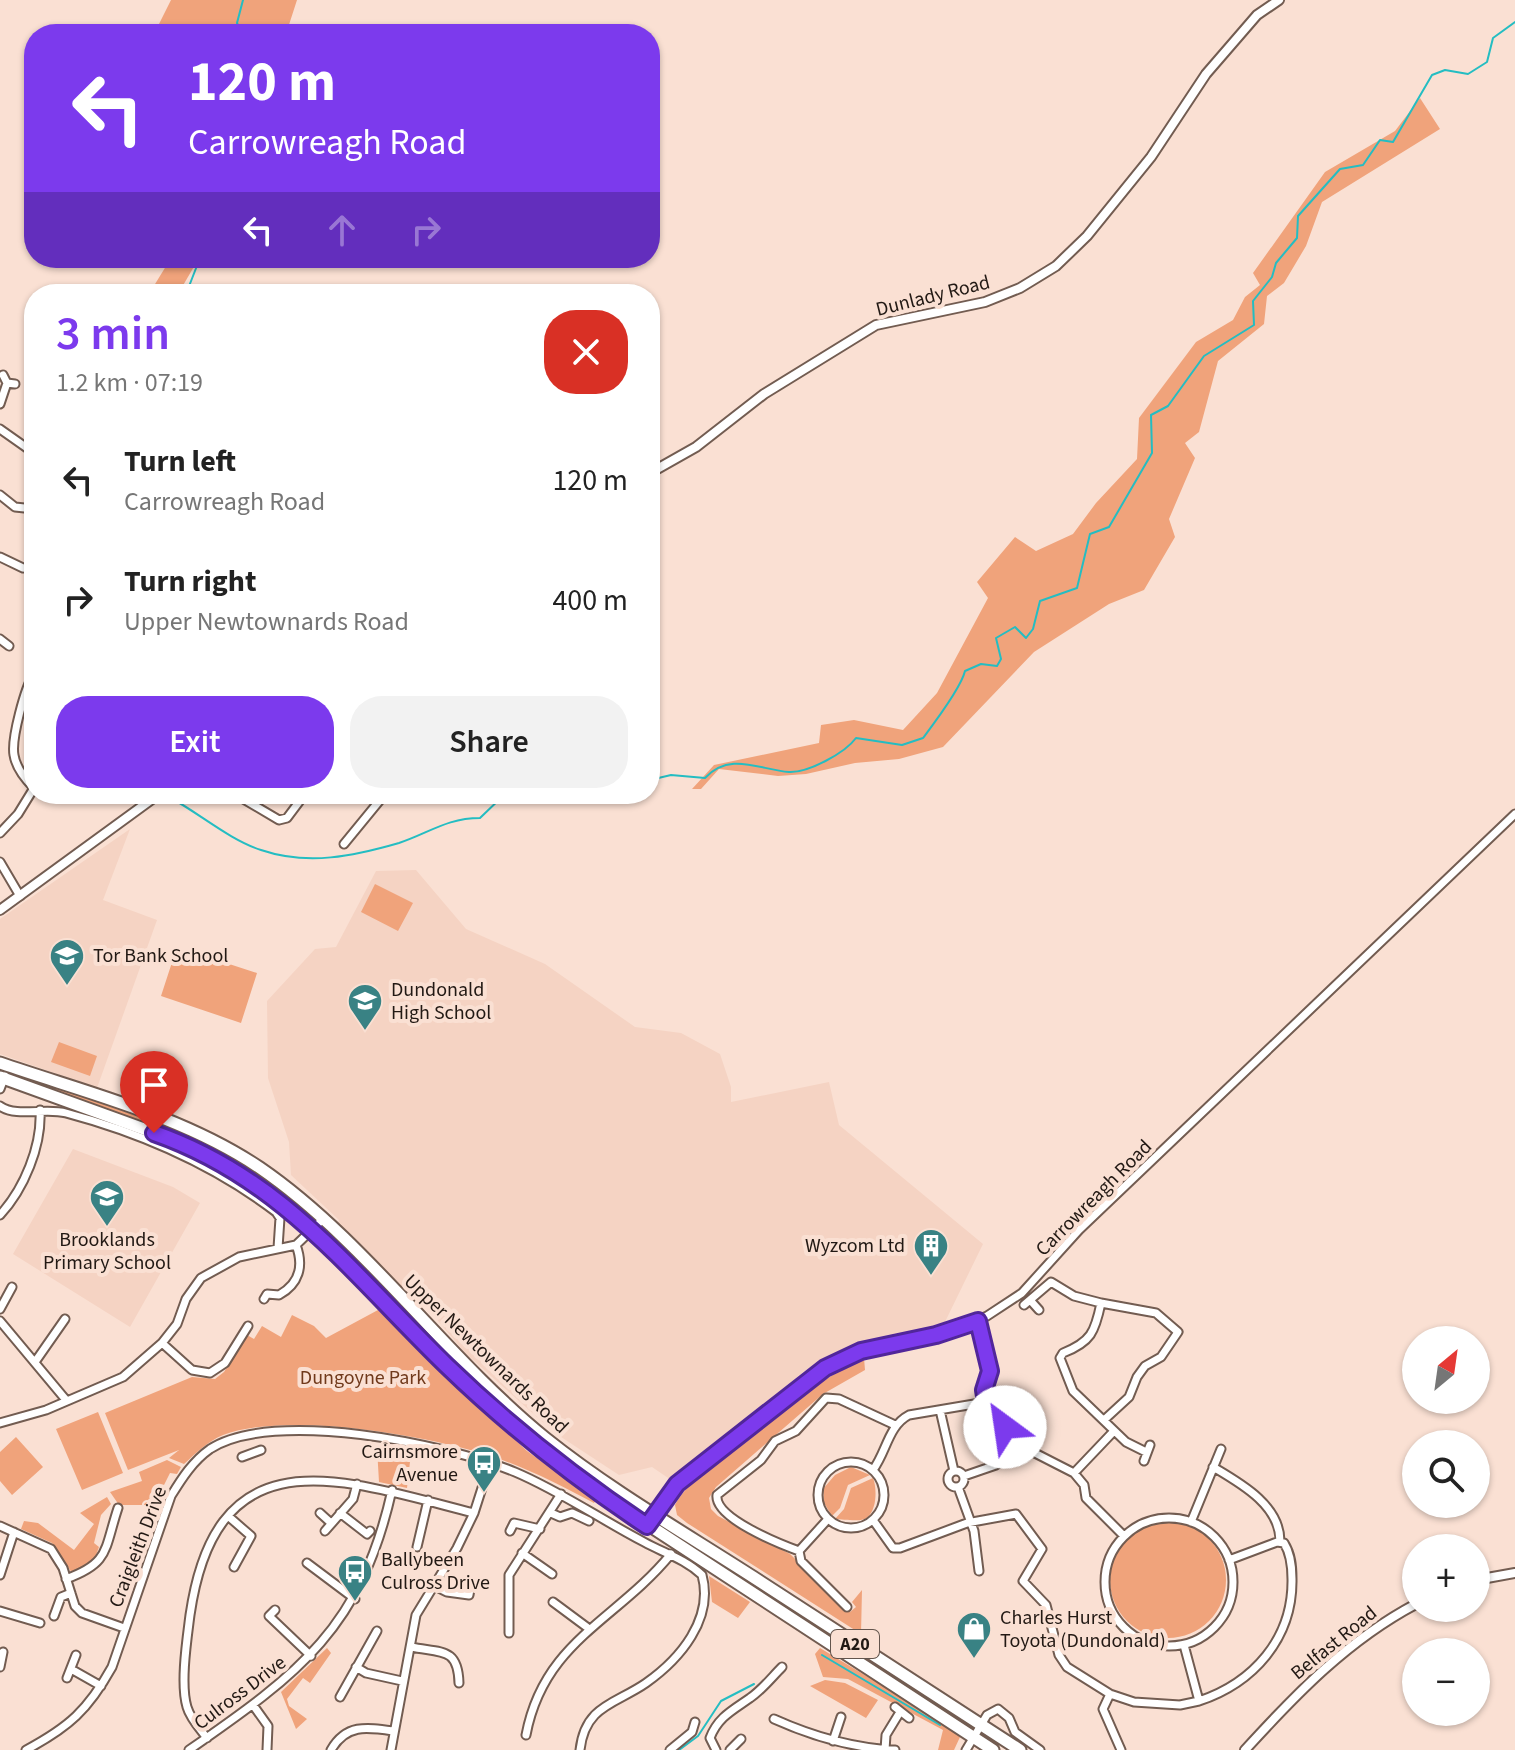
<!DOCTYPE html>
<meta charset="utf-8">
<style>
:root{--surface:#fff;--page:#f2f2f2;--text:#222;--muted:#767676;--accent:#7c3aed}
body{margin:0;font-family:"Source Sans 3",sans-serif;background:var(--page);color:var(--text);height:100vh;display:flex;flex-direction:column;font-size:30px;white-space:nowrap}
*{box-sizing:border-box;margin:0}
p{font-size:26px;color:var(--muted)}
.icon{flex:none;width:44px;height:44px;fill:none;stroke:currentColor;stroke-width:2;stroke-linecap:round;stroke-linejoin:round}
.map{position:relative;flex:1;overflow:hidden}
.side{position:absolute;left:24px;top:284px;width:636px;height:520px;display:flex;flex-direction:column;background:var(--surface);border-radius:32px;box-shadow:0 2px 6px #0004}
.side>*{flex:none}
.hud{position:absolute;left:24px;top:24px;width:636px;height:244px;border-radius:32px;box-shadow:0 2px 6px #0004;background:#7c3aed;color:#fff;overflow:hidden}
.needle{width:52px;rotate:29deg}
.controls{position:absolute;left:1402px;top:1326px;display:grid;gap:16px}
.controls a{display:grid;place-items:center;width:88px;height:88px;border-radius:50%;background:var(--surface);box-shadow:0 2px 6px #0004;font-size:40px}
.pin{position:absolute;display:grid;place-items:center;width:68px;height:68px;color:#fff;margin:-82px -34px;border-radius:50% 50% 50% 0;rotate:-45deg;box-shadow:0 0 8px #0007}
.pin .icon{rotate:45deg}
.me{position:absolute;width:88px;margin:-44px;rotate:329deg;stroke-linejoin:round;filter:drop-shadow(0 0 6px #0008)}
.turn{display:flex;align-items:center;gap:28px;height:168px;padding:0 32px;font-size:36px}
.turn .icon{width:104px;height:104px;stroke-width:2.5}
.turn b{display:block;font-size:56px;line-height:68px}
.lanes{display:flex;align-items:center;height:76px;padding:0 32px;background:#0003;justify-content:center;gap:40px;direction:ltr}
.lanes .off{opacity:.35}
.round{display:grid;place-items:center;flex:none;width:84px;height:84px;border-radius:32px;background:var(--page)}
.headline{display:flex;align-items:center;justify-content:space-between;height:136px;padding:0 32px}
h1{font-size:48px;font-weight:600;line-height:60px;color:var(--accent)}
.cta{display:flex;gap:16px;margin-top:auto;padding:16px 32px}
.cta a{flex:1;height:92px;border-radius:32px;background:var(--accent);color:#fff;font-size:32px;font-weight:600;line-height:92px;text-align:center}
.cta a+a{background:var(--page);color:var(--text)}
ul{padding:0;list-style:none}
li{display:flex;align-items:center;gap:24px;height:120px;padding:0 32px}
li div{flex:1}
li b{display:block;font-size:30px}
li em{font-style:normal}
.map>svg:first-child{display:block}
</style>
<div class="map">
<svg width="1515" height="1750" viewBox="0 0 1515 1750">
<rect width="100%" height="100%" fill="#fae0d3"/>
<path fill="#f5d3c3" d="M130,829L103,900L157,920L97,1088L0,1054V919Z
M416,870L466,929L545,964L635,1027L681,1033L720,1054L731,1087V1102L829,1082L839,1125L983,1244L943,1326L838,1353L803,1372L677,1484L652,1467L619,1475L555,1433L465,1353L429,1310L397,1283L338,1223L339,1220L291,1175L289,1142L268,1078L267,1001L315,949L336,947L376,871Z
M73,1149L173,1187L200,1203L130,1327L13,1254Z"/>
<path fill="#f0a37b" d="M171,0H297L286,34H154Z
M1420,98L1440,129L1322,202L1306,246L1284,283L1267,296L1264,324L1218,361L1199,432L1185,443L1195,458L1169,519L1175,537L1144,590L1109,604L1034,652L943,747L899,759L855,763L806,774L778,776L719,769L701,789H692L714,765L819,743L821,725L854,720L903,730L937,693L988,598L977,582L1015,537L1036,551L1073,534L1096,503L1137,459L1139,418L1196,342L1233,320L1245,297L1260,285L1253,273L1325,172L1395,131Z
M171,258H199L178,294H157L152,289Z
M375,884L413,903L398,931L361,912Z
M177,947L257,973L241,1023L161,996Z
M59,1042L97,1056L90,1076L51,1062Z
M20,1074L193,1136L261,1176L311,1221L254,1176L209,1149L18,1080Z
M378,1310L527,1451L596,1500L594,1503C560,1485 525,1467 488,1455C423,1435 287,1411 223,1435C208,1441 195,1454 184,1464L169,1458L179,1450L128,1470L105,1413L192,1377L215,1379L224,1372L247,1335L254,1339L262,1326L281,1337L292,1315L314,1326L326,1338Z
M864,1358L865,1370L823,1394L716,1487L709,1498L711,1509L718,1516L790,1554L850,1612L856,1607L852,1602L862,1590L861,1634L687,1523L677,1515L675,1505C693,1467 823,1376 864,1358Z
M98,1412L123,1473L82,1490L56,1429Z
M16,1437L43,1467L12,1495L0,1481V1452Z
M377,1448L411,1453L407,1488L379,1482Z
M167,1460L181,1467L177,1474L170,1473L154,1505H119L110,1492L142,1481L139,1472Z
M851,1467L870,1475L848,1485L840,1508L832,1516L824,1503L823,1489L835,1475Z
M873,1478C877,1488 877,1508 868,1517C862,1523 844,1519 835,1519L844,1509L851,1488Z
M107,1497L111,1504L101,1515L94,1543L99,1547L92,1566L72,1573L52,1543L21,1529L24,1521L38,1523L74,1550L94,1524L80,1513Z
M1110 1580a58 58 0 1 1 116 0a58 58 0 1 1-116 0Z
M677,1535L875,1662L971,1730L762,1595Z
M709,1576L750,1602L738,1618L712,1602Z
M327,1648L331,1653L310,1683L303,1678L287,1699L289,1706L307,1719L296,1729L281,1692Z
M820,1648L944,1723L960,1737L954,1750H938L943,1730L848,1679L823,1677L815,1654Z
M825,1680L845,1683L878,1700L866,1718L810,1686Z"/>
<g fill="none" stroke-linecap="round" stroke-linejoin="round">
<path stroke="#24bdc2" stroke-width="2" d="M242,34L237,23L243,0
M186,294L200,258
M650,780L671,775L705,778C730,751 760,770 789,772C808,773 845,753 856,738L902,745L923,738C935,722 961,688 965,671L981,664L997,666L1001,659L996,638L1015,627L1026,638L1033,629L1040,601L1077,588L1090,534L1109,527L1152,453L1151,415L1168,406L1204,356L1254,325L1253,301L1272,277L1276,263L1297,238L1298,216L1340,169L1363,165L1380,140L1393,142L1432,75L1445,70L1468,74L1487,62L1493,38L1515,22
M171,798C200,814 230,840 261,850C308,866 354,856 399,843C429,833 447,818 480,818L505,794
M822,1655L940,1725
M679,1750L698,1736L721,1701L754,1684"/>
<defs>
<path id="minor" d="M110,294L121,291
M3,375L7,383L15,384
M0,404L7,383
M0,429L34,453
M0,495L15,507L34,509
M0,557L23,568
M0,639L9,646
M34,674C25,687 11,739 14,755C16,768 25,779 34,788
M235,794L279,820L287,818L305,794
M435,794L439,798L444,794
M0,833L18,814L34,788
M344,844L385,794
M0,862L20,896
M0,1089L5,1076
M0,1106C17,1118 45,1107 66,1113C141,1133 214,1165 276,1212L280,1218L278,1248
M0,1215C24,1189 42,1146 40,1110
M264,1299L267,1294L279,1295C299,1284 304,1266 296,1245
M1030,1300L1039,1310
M1101,1303L1156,1313L1178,1332L1161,1357L1145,1366L1137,1377L1129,1397L1104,1420
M1024,1305L1051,1282L1074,1296L1101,1303C1095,1332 1091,1342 1063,1353L1060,1358L1073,1391L1126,1442L1146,1452
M0,1309L12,1287
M0,1321L66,1400
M978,1321L990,1371L984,1390L993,1418L1027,1449L1074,1473L1084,1485L1086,1498L1124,1536
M162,1343L192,1370L210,1373L225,1363L248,1326
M35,1362L65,1319
M940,1410L954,1471
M0,1423L46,1410L123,1377L162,1343L177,1324L186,1299L201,1278L239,1257L296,1245L322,1220
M242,1457L261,1450
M1144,1461L1150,1445
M818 1495a33 33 0 1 1 66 0a33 33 0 1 1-66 0Z
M1213,1467C1240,1483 1280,1505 1280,1541
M873,1470C887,1451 888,1426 909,1415L986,1402
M948 1479a8 8 0 1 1 16 0a8 8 0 1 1-16 0Z
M1074,1473L1114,1431
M964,1476L996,1465L1022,1445
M958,1487L974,1531L979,1571
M320,1513L331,1523
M340,1513L367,1534L370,1531
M551,1513L560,1517L572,1513L589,1521
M228,1516L251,1536L234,1567
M653,1517L677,1484L825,1368L861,1351L956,1330L987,1316L1022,1293L1079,1230L1515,814
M1105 1582a64 64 0 1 1 128 0a64 64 0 1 1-128 0Z
M828,1519L799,1551C780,1544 714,1518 717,1495L761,1460L775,1441L796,1431L826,1398L839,1399L895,1425
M873,1520L893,1548H900L967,1523L1016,1514L1042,1549L1023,1581L1046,1605L1059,1655L1067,1667L1110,1694L1134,1702L1180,1705L1199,1701L1184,1645
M1191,1522L1221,1449
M0,1526L51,1549L63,1568L75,1606L82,1613L124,1628
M325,1531L353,1499L357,1484
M510,1531L514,1523L540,1529
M417,1547L428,1500
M799,1551L801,1561L847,1607
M522,1553L552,1574
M307,1563L355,1599
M0,1575L14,1532
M66,1579C110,1563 104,1550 118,1508
M433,1585L447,1592L469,1595L471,1583
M553,1602L588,1628
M275,1610L269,1616L311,1656
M0,1611L40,1623
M54,1616L61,1597L71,1593
M509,1633V1575L561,1494
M411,1647C441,1653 458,1647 459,1683
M0,1667L3,1652
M356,1667L366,1673L402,1681
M71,1669L101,1686
M67,1678L76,1655
M1110,1694L1103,1709L1121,1750
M340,1697L377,1631
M1199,1701C1253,1683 1293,1639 1292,1579C1292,1566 1291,1554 1284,1543L1277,1542L1229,1560
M253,1705L268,1726L267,1750
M895,1707L909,1718
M774,1719C814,1737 852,1748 895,1750
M526,1735C544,1641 616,1621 671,1554
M207,1738C200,1729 190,1718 187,1707C180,1684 187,1639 190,1615C217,1430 343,1480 474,1513L490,1463
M833,1741L841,1717
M26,1750C69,1727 88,1710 112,1667L171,1496C182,1478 193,1461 210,1449C273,1408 448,1444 515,1472C560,1491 600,1519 644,1542C664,1553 685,1559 702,1575C714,1619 680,1659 646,1683C616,1704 585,1705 580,1750
M189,1750C300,1673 361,1628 392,1490
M331,1750C346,1724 366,1727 393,1731
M391,1750L416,1615L457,1548L474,1513
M670,1750L692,1732L695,1722
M716,1750L710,1738C718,1717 733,1710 750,1698C762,1690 772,1677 782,1667
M730,1750L741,1739
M885,1750L886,1735L900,1712
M966,1750L987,1715L998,1709L1009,1718L1015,1732L1040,1750"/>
<path id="tertiary" d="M650,473L696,447L764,394L876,325L985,302L1020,288L1056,266L1087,236L1151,157L1206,74L1257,15L1279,0
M0,910L159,794
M1476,1580L1515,1573
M1245,1750C1297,1693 1348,1640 1416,1604"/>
<path id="trunk" d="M0,1063C87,1093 183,1116 260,1168C365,1240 445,1357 545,1438C610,1490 683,1532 753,1577C842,1634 931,1692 1020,1750
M0,1077L177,1141L256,1182L312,1230L490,1407L569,1473L993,1750"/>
</defs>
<use href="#minor" stroke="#725c51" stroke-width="11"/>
<use href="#tertiary" stroke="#725c51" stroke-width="12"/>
<use href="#trunk" stroke="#725c51" stroke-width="15"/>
<use href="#minor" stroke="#fff" stroke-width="7"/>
<use href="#tertiary" stroke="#fff" stroke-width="8"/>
<use href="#trunk" stroke="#fff" stroke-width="11"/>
</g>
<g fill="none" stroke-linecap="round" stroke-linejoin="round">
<defs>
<path id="route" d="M154,1133C283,1178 352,1274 447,1366C509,1426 575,1478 647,1526L677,1484L825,1368L861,1351L936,1335L978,1321L990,1371L984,1390L986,1402L993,1418L1005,1427"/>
</defs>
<use href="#route" stroke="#51269a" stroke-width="20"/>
<use href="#route" stroke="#7c3aed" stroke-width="14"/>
</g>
<defs>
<symbol id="school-pin" viewBox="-11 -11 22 30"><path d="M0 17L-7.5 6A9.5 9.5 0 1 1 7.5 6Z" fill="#398284" stroke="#fae0d3"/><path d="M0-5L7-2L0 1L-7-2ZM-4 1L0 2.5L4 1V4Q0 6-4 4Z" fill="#fff"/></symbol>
<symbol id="building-pin" viewBox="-11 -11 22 30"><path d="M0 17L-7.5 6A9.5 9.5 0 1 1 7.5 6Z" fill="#398284" stroke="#fae0d3"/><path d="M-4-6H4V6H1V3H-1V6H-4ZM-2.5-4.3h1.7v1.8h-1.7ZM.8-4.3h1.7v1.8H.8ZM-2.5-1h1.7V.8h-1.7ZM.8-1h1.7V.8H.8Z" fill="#fff"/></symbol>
<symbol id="bus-pin" viewBox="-11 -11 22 30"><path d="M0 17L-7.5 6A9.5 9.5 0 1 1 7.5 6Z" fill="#398284" stroke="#fae0d3"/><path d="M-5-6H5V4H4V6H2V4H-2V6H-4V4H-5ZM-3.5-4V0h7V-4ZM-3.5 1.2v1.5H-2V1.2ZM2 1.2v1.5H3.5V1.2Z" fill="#fff"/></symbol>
<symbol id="shop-pin" viewBox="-11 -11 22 30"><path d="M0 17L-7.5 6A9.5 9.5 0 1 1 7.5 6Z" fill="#398284" stroke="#fae0d3"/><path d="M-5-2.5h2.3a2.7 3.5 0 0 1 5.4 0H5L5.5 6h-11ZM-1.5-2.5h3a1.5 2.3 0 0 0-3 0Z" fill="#fff"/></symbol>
</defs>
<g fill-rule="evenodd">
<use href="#school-pin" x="47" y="936" width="40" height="54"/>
<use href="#school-pin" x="345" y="981" width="40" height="54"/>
<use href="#school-pin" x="87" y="1177" width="40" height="54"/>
<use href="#building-pin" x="911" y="1226" width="40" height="54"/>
<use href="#bus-pin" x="464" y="1443" width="40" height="54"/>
<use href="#bus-pin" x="335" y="1552" width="40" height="54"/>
<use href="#shop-pin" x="954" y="1609" width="40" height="54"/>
</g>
<g text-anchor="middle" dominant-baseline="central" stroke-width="8" stroke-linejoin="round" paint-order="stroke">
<rect fill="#fae0d3" stroke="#63554d" stroke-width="2" x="831" y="1630" width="48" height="28" rx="6"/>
<g font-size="18" font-weight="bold" fill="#221914">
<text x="855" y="1644">A20</text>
</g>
<g font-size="20" fill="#221914" stroke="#fae0d3">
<text transform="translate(933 296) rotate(-14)">Dunlady Road</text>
<text transform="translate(1094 1198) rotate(-45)">Carrowreagh Road</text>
<text transform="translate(486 1354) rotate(44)">Upper Newtownards Road</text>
<text transform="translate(138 1547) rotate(-69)">Craigleith Drive</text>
<text transform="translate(1334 1643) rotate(-39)">Belfast Road</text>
<text transform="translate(240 1693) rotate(-37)">Culross Drive</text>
</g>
<g font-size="20" fill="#221914" stroke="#fae0d3" text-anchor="start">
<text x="93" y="956">Tor Bank School</text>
<text x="391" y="990">Dundonald<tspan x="391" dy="23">High School</tspan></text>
<text x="107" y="1240" text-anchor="middle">Brooklands<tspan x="107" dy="23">Primary School</tspan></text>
<text x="905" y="1246" text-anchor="end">Wyzcom Ltd</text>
<text x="458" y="1452" text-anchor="end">Cairnsmore<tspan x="458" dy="23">Avenue</tspan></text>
<text x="381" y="1560">Ballybeen<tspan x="381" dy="23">Culross Drive</tspan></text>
<text x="1000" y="1618">Charles Hurst<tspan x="1000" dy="23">Toyota (Dundonald)</tspan></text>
</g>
<g font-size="20" fill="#70391b" stroke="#fae0d3">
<text x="363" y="1378">Dungoyne Park</text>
</g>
</g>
</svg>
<div class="controls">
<a><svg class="needle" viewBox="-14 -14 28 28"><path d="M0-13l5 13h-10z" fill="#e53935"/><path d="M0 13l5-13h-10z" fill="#767676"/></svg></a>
<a><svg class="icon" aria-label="search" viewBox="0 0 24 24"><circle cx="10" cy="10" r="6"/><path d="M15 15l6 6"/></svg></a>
<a>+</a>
<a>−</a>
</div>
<div class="pin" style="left:154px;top:1133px;background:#d93025"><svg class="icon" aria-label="arrive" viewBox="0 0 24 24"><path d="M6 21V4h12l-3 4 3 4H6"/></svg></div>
<svg class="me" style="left:1005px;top:1427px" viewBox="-20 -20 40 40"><circle r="19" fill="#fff"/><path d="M0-13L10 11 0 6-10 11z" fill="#7c3aed"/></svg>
<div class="hud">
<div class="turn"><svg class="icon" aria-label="left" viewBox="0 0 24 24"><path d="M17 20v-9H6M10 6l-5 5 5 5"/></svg><div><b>120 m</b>Carrowreagh Road</div></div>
<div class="lanes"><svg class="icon" aria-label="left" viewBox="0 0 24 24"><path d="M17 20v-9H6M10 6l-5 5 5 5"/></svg><svg class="icon off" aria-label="ahead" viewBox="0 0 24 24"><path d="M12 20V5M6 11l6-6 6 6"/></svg><svg class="icon off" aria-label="right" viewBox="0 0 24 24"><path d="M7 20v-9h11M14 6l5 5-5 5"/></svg></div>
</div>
<section class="side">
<div class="headline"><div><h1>3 min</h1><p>1.2 km · 07:19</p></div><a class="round" style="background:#d93025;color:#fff"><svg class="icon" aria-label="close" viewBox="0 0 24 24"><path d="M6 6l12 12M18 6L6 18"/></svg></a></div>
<ul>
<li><svg class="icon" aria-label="left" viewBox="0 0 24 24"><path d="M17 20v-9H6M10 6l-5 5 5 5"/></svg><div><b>Turn left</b><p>Carrowreagh Road</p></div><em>120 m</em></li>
<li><svg class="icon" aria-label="right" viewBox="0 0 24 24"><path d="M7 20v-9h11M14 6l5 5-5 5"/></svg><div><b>Turn right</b><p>Upper Newtownards Road</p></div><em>400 m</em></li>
</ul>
<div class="cta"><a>Exit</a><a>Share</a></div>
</section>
</div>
